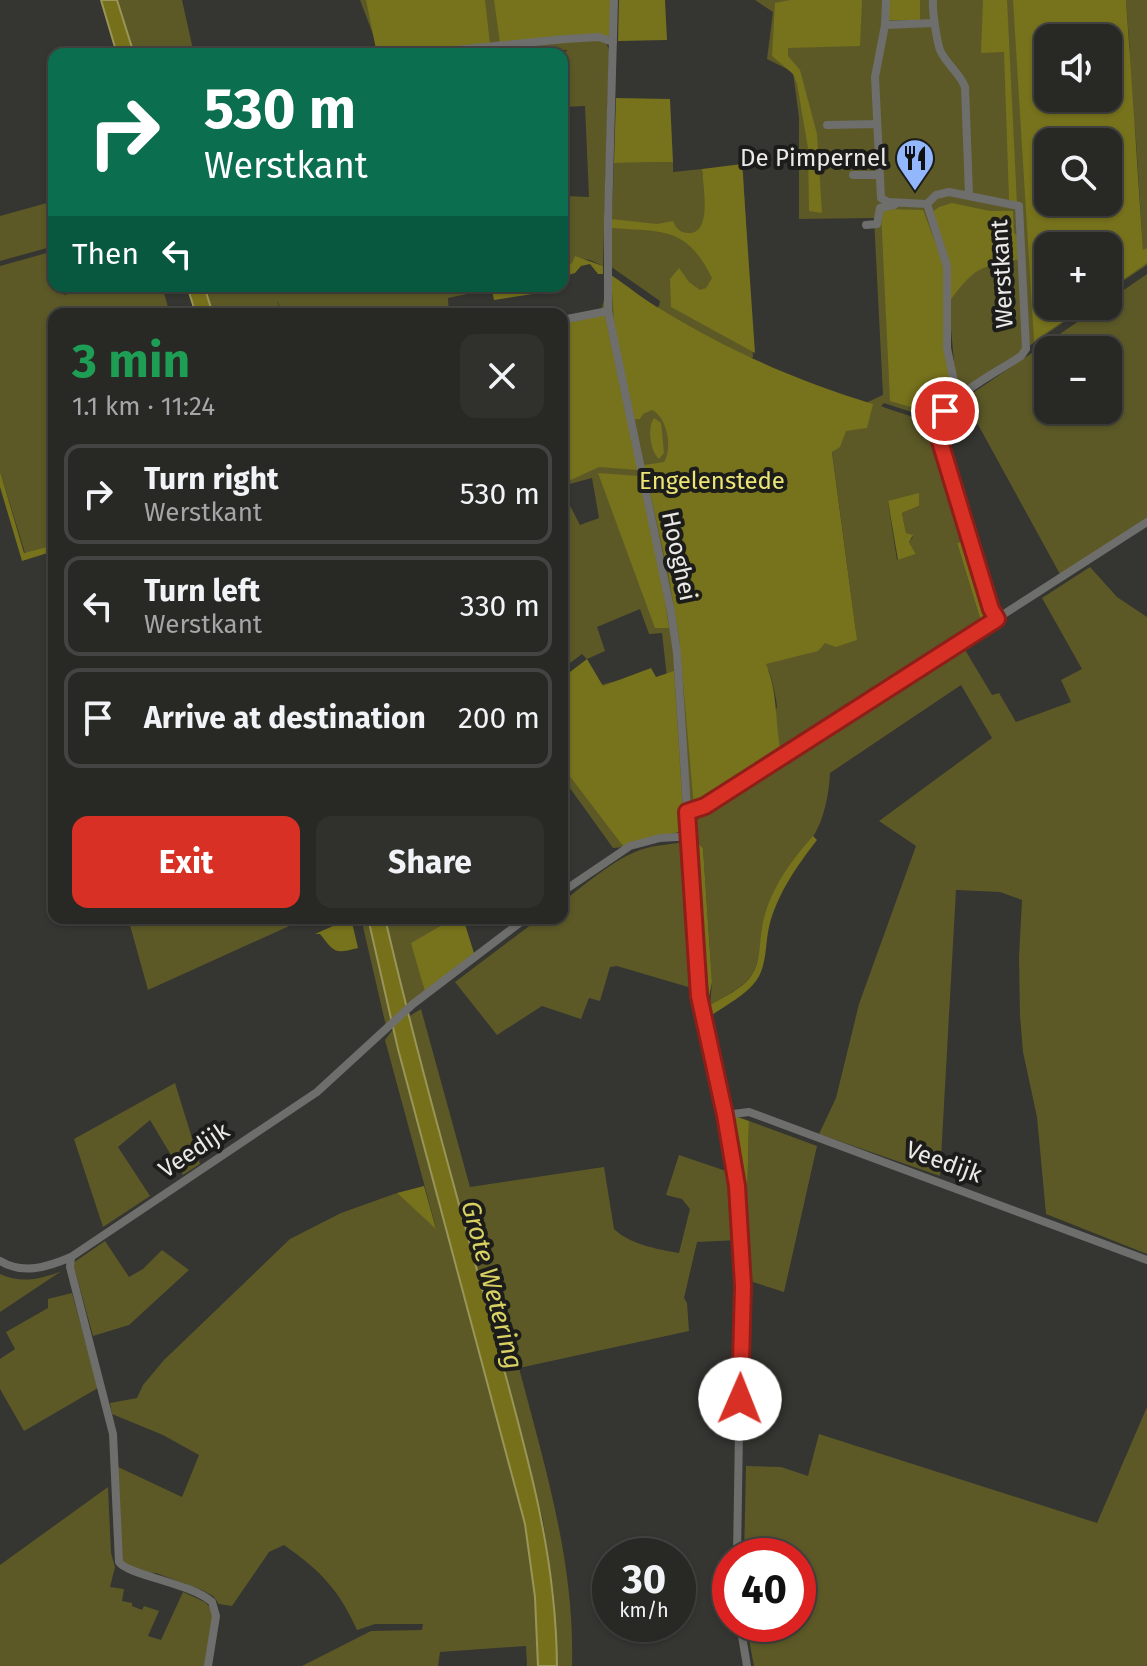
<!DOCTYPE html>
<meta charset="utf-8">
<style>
:root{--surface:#282825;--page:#30302d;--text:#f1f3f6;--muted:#a5a6a7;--line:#444442;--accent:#d93025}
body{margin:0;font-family:"Fira Sans",sans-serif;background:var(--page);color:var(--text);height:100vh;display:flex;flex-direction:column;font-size:30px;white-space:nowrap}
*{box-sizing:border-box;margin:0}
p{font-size:26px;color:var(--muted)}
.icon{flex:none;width:44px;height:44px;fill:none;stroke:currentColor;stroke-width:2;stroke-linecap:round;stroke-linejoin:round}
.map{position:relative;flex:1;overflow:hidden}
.side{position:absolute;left:48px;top:308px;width:520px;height:616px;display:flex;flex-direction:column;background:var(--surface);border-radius:16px;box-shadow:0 2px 6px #0004,0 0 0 2px var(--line)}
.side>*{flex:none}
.top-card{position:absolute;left:48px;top:48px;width:520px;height:244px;border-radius:16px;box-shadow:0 2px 6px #0004,0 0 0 2px var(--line);background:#0b6e4f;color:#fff;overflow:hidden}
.controls{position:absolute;left:1034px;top:24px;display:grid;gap:16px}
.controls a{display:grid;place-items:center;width:88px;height:88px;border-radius:16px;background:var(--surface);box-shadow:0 2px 6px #0004,0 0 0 2px var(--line);font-size:40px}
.speed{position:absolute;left:592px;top:1538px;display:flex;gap:16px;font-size:40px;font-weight:700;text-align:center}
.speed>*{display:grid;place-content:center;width:104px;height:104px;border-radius:50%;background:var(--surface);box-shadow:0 2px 6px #0004,0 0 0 2px var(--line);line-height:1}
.speed small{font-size:20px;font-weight:400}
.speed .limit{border:12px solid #d22;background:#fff;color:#111}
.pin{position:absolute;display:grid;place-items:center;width:68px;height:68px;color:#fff;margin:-34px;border:4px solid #fff;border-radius:50%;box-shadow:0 2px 8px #0007}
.me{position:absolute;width:88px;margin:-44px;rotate:1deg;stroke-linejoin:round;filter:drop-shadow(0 0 6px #0008)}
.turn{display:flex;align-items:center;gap:28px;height:168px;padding:0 24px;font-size:36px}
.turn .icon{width:104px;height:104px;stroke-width:2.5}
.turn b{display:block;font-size:56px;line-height:68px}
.then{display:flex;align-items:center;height:76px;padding:0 24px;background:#0003;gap:16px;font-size:30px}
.round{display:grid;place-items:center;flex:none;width:84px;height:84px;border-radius:16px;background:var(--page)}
.overview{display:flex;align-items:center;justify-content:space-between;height:136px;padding:0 24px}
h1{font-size:48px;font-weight:700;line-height:60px;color:#1e9e55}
.primary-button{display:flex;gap:16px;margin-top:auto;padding:16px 24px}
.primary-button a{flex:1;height:92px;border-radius:16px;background:var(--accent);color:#fff;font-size:32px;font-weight:700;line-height:92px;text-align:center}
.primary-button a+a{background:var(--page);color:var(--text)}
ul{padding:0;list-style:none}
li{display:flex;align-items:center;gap:24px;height:100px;margin:0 16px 12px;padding:0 8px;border:4px solid var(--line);border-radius:16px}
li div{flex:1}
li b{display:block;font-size:30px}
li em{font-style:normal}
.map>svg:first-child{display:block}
</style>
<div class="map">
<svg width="1147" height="1666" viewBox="0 0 1147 1666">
<rect width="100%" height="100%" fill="#353531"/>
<path fill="#5c5927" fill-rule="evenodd" d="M117,0H182L194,54H134Z
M360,0H590L609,50L603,266L590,260L576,258L572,263L562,265V206L567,196L589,197L585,106L562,107L561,54L568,50L540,51L541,54H516L517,52L396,54L377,45Z
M755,0H1122L1130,54L1126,0H1147V248L1143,251L1135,124L1141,253L1147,250V265L1108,291V246H1048V306H1087L961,393L955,373L951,329L946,403L936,420L884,403L881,406C904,416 923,414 935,440L967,540L957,543L982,625L782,756C779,744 776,732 774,719C773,708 775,717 777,706C777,701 771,673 768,669L777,758L625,847L613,848L562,777V679L593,687L642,674L655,680L667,678L662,633L649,634L640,609L597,627L605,651L587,659L582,654L562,669V490L580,525L599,518L592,478L562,486V328L598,321L607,289L648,315L659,306L660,301L610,266L614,163L673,162V172L702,169V175L743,171L753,357L742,365L859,406L883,395L874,218L799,219V118L793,72L767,59L773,12ZM1048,38H1108V98H1048ZM1048,142H1108V202H1048ZM826,441L832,451L857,640ZM919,494V506L902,513L906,533L913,537L909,542L916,554L897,560L888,502Z
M54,201V246L0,261V216Z
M54,251V286H61L64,295L71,293L70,286H162L170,314H54V545L25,553L0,471V266Z
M1147,274V518L1061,576L964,399L1101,306H1108V301ZM1048,350H1108V410H1048Z
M204,286H219L220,290L235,286H481L474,287L472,293L448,298L449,314H283L277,300L281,314H213Z
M1090,567L1117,597L1147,617V1254L1046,1214L1037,1117L1023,1052L1020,1016L1019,957L1022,900L1000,892L956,890L940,1176L819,1134L836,1098L859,1004L916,846L879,821L992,738L961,685L830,773C829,794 824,821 812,838C795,860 778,879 769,906C761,926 763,961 750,977C741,989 723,997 710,1005L712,982L703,848L696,841L695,821L964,648L992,695L999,693L1016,722L1071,702L1061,680L1082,669L1042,598Z
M684,842L695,989L617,966L610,967L600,1001L589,998L581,1019L542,1006L497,1035L455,982L540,918H562V902C585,885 609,863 635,852C650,845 668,845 684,842Z
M128,918H307L148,990Z
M361,918H368L392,1019L386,1026Z
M385,918H454L412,943L425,992L405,1006Z
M421,1009L470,1187L604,1167L614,1229C631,1245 657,1249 679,1253L690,1209L682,1199L666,1195L679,1155L726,1171L731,1176L739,1240L697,1242L684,1298L687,1303L689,1331L519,1368C545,1467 575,1563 572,1666H557L554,1597L543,1520L408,1017Z
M394,1028L525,1524L535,1597L538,1666H527L526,1646L440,1652L438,1666H302L371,1631L422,1630L423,1624H375L357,1630C339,1590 320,1570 284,1545L269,1552L232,1606L219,1604L213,1596L202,1590L156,1573L135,1572L122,1561L116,1466L182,1497L199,1455L163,1435L112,1414L110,1403L137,1398L143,1385L164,1360L290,1239L341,1213L397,1193L436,1228L385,1040Z
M175,1083L200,1164L183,1175L150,1120L118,1147L150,1196L103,1227L74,1139Z
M749,1121L817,1146L784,1292L750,1281L747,1203Z
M105,1241L129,1277L143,1269L162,1250L189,1270L129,1325L93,1336L73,1263Z
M62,1271L57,1274L0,1312V1274C21,1284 41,1279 62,1271Z
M72,1293L98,1388L24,1431L0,1389V1359L15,1349L6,1332L48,1308V1299Z
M1147,1407V1666H754L746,1624H798V1556H744L746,1466L781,1467L808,1476L819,1434L1097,1523Z
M108,1487L111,1553L115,1567L110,1587L124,1589L122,1601L132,1603V1606L142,1610L144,1606L159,1611L148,1636L161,1640L183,1592L205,1602L214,1612L208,1666H0V1565Z"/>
<path fill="#77721c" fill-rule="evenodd" d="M366,0H485L490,44L377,54Z
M494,0H611V33L609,36L500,43Z
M619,0H665L667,40L618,41Z
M790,0H862L860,46L788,48V56L800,70L817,134L822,213L809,211L808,148L797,84L793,74L772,56L775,3Z
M889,0H920V20H888Z
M983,0H1007L1017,204L1009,200L1004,52L981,53Z
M1013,0H1126L1143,250L1147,248V263L1108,290V246H1048V306H1085L1034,341ZM1048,38H1108V98H1048ZM1048,142H1108V202H1048Z
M616,98L670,99L673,162L614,163Z
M742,164L755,353L671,307L670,279L679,268L689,282L700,290L706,288L712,278C686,226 664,232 611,228V219L657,224L673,221C676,228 679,232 687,233C713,236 703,185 702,169Z
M952,203L990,211H1013L1014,233L1020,237L1021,259C980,266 976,267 951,299L931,213L939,207Z
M885,209L923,210L944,266L954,392L952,400L934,414L890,401L881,211Z
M575,256L603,266V274H598L590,264L581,266L575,273L565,276V289L494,300L491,286H500L501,290L522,286H562V265L572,263Z
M611,275C628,286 644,300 662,310C729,351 798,381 873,404L867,428L846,431L840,447L832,452L857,640L836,647L825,643L818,651L766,664C779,694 774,724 782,756L700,809L694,807L679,637L669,577L644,465L664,462C673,448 667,417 652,410L643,414L640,419H634L615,337Z
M601,315L605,316L638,470L599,467L562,484V324Z
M654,418L661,423L664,453L659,459C650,451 647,427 654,418Z
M943,426L951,445L1002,613L995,608L975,547L942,430Z
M0,471L24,553L54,545V551L22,561L0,487Z
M598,473L639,476L657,551L669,628H655Z
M919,493V506L902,513L906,533L913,535L909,542L916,554L898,560L888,501Z
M967,540L988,609L987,619L982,625L957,543Z
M587,659L603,686L651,668L656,677L674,671L684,827L679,832L623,846L562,766V678Z
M813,836L817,840C797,866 777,894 769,927C765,945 767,966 756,981C746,995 726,1005 712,1015L710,1005C723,997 742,989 751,976C761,962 759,944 762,928C768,892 790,862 813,836Z
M696,841L703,848L712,982L709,997Z
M351,918L358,948C334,954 335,953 320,934H315Z
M454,918H463L474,953L425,992L411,943Z
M732,1115L749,1121L747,1203Z
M424,1186L436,1229L397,1193Z"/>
<path fill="#76701b" stroke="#999558" stroke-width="2" d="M101,0H117L134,54H117Z
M187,286H204L213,314H196Z
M368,918H385C418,1060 458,1199 496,1340C526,1452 556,1549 557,1666H538L535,1597L525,1524L398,1049Z"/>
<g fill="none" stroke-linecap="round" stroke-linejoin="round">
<path stroke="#6e6e6d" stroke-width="8" d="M614,0L608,219V311L671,612L677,653L699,996L733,1159L742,1244L737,1556
M886,0L885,25L875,77L881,198L888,202L927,204L936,195L949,192L1019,206L1026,349L1021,356C995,374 943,397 938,429L991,609L997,619
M933,0C932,10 937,42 940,50C946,64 960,73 965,87L969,194
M885,25L934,23
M415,54L565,39L599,37L613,42
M827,125L877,124
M853,175H880
M927,204L947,266V348L956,391L954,400
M866,225L877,224L880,208L894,205
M562,320L608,311
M687,812L705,806L1147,522
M562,892L630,846L660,838L694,836
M725,1115L749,1112L1147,1260
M71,1257L70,1267L113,1434L119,1562C127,1575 191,1583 212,1602L216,1616L208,1666
M0,1261C23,1275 48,1267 71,1257L317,1092L413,1004L526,918
M740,1624L747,1666"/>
</g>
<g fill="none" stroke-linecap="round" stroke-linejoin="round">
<defs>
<path id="route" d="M740,1399L743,1286L737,1186L725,1115L699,996L687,812L705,806L997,619L991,609L938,435L940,418L945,411"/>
</defs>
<use href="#route" stroke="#8d1f18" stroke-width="20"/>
<use href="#route" stroke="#d93025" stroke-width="14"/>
</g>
<defs>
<symbol id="restaurant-pin" viewBox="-11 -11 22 30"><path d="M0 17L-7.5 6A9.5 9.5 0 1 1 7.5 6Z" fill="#92b7fd" stroke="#1c1c1a"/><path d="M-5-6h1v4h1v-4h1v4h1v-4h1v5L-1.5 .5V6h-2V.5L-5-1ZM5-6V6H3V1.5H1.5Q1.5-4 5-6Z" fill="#111"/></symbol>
</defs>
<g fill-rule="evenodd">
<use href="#restaurant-pin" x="893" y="136" width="44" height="60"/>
</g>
<g text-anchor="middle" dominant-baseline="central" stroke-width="8" stroke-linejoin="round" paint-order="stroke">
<g font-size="24" fill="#ebeae8" stroke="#1c1c1a" text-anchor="end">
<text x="887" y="158">De Pimpernel</text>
</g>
<g font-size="24" fill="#ebeae8" stroke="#1c1c1a">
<text transform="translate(1002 274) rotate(-93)">Werstkant</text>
<text transform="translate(679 556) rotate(78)">Hooghei</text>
<text transform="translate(194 1150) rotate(-34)">Veedijk</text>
<text transform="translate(944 1162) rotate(20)">Veedijk</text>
</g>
<g font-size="24" fill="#ece576" stroke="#1c1c1a">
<text x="712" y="481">Engelenstede</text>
</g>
<g font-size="26" font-style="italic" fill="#d8d162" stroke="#1c1c1a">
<text transform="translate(492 1285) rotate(75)">Grote Wetering</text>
</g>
</g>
</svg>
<div class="controls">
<a><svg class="icon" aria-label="sound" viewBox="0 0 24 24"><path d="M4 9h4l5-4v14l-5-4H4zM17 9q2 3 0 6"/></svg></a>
<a><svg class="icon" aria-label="search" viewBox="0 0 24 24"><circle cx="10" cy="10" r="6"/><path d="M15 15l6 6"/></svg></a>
<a>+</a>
<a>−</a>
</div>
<div class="speed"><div>30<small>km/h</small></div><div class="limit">40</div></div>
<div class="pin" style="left:945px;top:411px;background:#d93025"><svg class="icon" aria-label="arrive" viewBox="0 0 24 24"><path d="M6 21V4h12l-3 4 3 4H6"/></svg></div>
<svg class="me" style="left:740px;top:1399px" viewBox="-20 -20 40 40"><circle r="19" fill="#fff"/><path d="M0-13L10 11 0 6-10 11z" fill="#d93025"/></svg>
<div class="top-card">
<div class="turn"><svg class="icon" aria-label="right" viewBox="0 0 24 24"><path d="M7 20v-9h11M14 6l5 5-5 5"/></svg><div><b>530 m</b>Werstkant</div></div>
<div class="then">Then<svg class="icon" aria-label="left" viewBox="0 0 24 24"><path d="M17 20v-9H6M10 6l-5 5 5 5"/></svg></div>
</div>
<section class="side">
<div class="overview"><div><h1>3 min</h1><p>1.1 km · 11:24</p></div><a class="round"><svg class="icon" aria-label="close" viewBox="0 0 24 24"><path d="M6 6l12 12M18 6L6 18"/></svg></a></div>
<ul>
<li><svg class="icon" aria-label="right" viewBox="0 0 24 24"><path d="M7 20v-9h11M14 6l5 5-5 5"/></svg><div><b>Turn right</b><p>Werstkant</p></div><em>530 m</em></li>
<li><svg class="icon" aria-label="left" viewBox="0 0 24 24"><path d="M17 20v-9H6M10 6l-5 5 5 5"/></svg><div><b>Turn left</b><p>Werstkant</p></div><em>330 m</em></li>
<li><svg class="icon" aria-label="arrive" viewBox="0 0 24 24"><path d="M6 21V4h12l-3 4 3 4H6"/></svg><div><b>Arrive at destination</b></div><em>200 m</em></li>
</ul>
<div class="primary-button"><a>Exit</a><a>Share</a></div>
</section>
</div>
